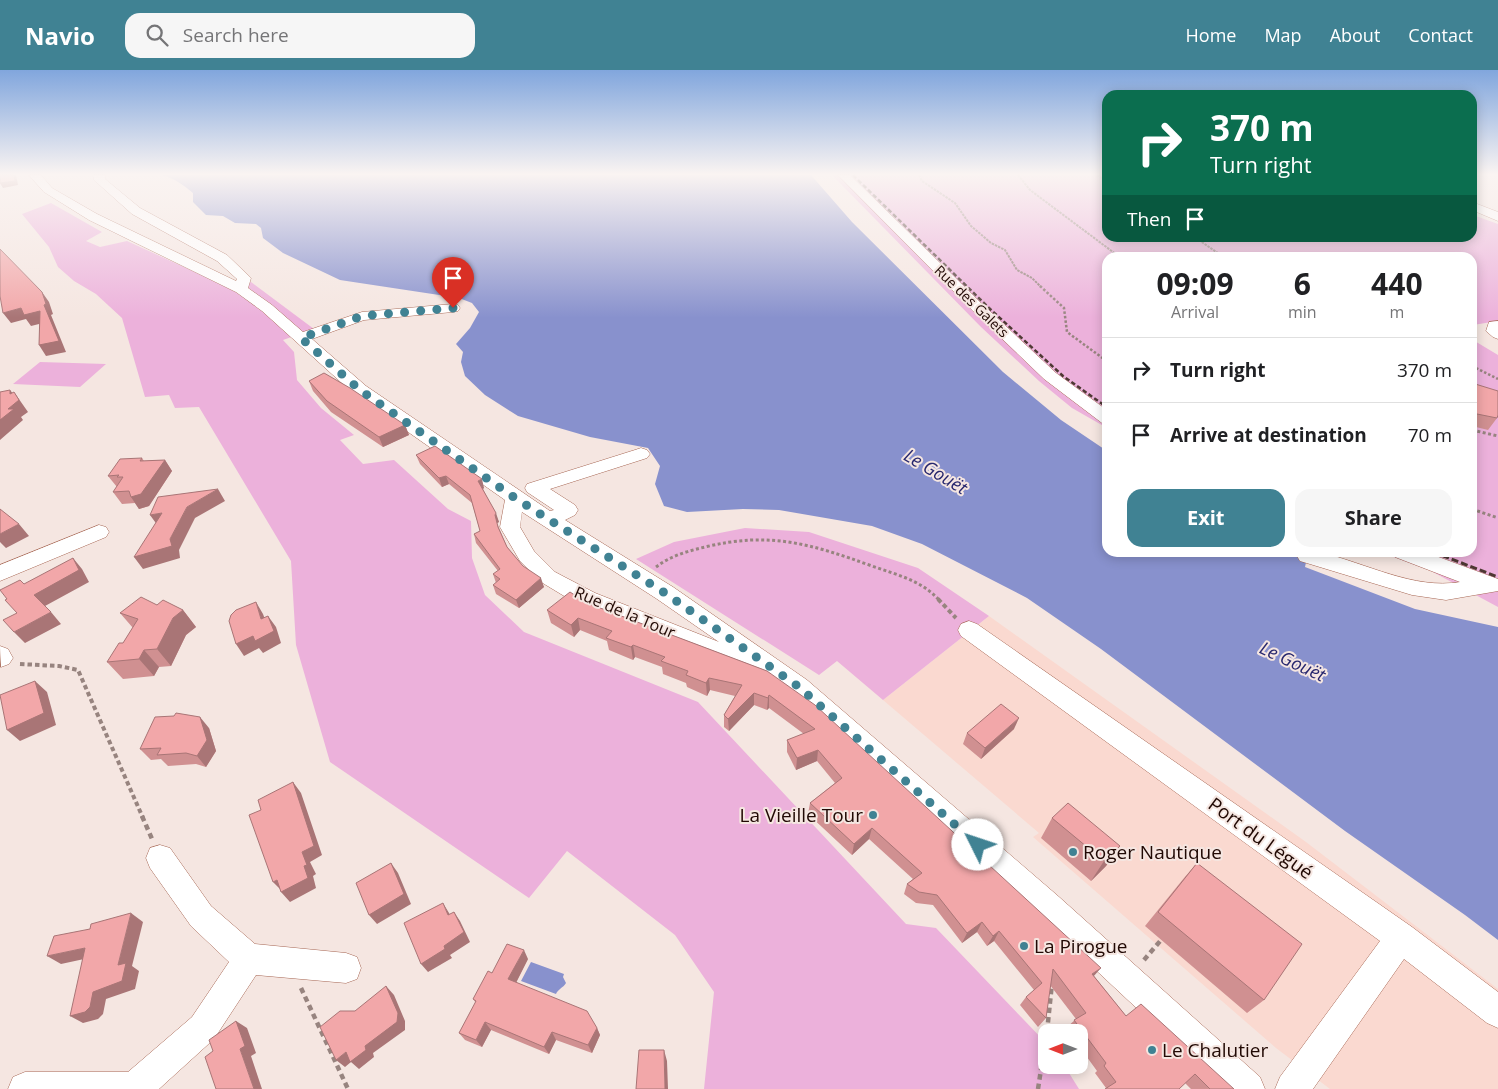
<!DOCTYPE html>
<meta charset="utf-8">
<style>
:root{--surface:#fff;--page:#f6f6f6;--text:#202124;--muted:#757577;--line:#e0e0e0;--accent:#408293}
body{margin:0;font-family:"Open Sans",sans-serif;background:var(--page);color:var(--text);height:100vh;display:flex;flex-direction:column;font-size:19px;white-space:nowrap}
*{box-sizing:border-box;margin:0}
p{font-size:16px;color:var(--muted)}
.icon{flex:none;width:28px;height:28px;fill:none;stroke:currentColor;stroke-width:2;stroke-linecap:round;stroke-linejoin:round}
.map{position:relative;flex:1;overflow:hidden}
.sheet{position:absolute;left:1102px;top:182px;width:375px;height:305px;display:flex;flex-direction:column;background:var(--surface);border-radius:15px;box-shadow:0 2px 12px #0003}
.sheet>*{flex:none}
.guide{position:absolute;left:1102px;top:20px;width:375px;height:152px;border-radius:15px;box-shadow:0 2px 12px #0003;background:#0b6e4f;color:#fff;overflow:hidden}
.needle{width:32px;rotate:270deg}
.controls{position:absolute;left:1038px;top:954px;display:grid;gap:10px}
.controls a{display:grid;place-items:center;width:50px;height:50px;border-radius:10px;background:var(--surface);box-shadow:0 2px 12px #0003;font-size:25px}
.pin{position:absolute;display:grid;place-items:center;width:42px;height:42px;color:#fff;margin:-51px -21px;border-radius:50% 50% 50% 0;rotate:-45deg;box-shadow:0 0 5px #0007}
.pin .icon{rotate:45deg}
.me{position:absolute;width:55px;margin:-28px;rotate:311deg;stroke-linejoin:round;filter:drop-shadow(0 0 4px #0008)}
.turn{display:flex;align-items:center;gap:18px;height:105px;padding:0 25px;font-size:22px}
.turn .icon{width:65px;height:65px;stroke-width:2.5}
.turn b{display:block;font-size:35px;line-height:42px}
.then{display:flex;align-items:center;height:48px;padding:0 25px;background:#0003;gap:10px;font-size:19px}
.eta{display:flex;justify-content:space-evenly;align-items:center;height:85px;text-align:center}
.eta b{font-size:30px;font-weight:700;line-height:35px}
.cta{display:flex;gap:10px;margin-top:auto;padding:10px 25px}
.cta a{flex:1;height:58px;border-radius:15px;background:var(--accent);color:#fff;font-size:20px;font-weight:700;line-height:58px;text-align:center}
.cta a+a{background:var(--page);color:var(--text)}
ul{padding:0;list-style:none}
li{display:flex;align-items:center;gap:15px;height:65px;padding:0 25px;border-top:1px solid var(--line)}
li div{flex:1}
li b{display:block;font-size:19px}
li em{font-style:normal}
header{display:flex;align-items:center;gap:30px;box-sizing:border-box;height:70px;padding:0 25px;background:var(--accent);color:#fff}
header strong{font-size:24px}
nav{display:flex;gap:28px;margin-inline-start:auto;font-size:18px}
.search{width:350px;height:45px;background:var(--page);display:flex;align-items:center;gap:12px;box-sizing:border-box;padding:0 18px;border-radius:15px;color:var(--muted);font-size:19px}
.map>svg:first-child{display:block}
</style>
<header>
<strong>Navio</strong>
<div class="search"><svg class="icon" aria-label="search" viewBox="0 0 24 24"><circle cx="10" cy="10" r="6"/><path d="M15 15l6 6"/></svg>Search here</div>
<nav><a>Home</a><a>Map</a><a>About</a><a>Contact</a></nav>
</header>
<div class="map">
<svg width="1498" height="1019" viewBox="0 0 1498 1019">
<rect width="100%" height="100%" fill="#f5e6e1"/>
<path fill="#fad9d0" d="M989,546L1306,772L1498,919V1019H1330L1276,978L1033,767L1039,763L883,630Z"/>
<path fill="#ecb1db" d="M832,105H1107L1108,168H1472L1473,145L1498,154V251L1473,255L1472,188H1108L1107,358L1072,338L1039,311L981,257Z
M51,133L102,162L86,171L100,177L127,171L230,218L251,212L314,259L283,270L294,282L297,310L321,338L354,365L340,370L363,394L394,390L448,439L471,451L472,488L485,525L524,562L698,632L906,854L936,858L1046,973V995H1064L1079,1019H704L714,922L675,865L567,781L529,828L330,692L296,575L291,491L199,337L175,338L169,325L145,327L122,248L96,224L74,211L58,197L49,177L22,144Z
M1473,270L1498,285V537L1431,501L1383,483L1472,482Z
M40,292L106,294L80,317L13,314Z
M745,458L809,462L918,498L989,546L883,630L837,591L819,605L636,489L674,472Z"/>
<path fill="#8891cd" d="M161,105H811L852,152L1003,302L1061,350L1107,381L1108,482L1308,483L1305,497L1415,539L1498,557V870L1465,845L1345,761L1101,579L1027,528L922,474L872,456L779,440L743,439L687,442L664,436L655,414L660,396L648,378L590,367L518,346L485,325L465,306L461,292L463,282L456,274L470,258L479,242L472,233L459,228L340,210L283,183L263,168L261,158L256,154L235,153L223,146L206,145L193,132V123C182,114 174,108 161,105Z
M531,892L564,904L563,907L566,913C563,918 558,919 556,924L521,911Z"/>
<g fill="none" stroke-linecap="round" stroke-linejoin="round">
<defs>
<path id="minor" d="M29,105H41L52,118L97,144L236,211L237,209L217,191L132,144L94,110L93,105H105V109L140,138L227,185L251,208L248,218L272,235L303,262L362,242L453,234L458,235L460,238L458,241L453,242L364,250L312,269L366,316L550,441L554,440L527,422L525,418L527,414L635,380L641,378L647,380L650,384L647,388L550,419L575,435L578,440L575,445L565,450L673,517L807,610L1058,826L1260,1007L1265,1019H1223L1038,846L791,624L758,601L746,602L738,600L579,535L541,512L520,491L500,457L505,430L354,324L262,241L236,222L89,150L44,122ZM522,442L657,529L719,572L595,523L555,502L534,481L520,457Z
M838,105H850L983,235L1056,303L1108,341V354L1102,353L1044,309L973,241Z
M1472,132L1498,142V151L1472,140Z
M1498,251V269L1493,267L1486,261L1489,252Z
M99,455L106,457L109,462L106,467L0,511V495Z
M1299,482C1306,482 1315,481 1322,483C1366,493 1414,520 1460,512L1395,487L1392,482H1425L1498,509V521L1446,530L1412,525L1300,491L1297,486Z
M969,551L977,554L1412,857L1498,922V958L1487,953L1404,889L1313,1019H1275L1280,1007L1380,871L961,566L958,560L961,554Z
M0,576L8,579L13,588L9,594L1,597Z
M160,775L170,778L211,836L255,874L346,883L357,887L361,898L357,909L346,913L256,905L214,969L159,1019H8L13,1007L25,1002H128L192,947L229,892L191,856L150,798L146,788L150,778Z"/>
</defs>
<use href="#minor" stroke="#a76754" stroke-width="1"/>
<path stroke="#97847f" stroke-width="2" stroke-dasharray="2.5 1" stroke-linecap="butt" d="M919,105L922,111L955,133L971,156L991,173L1005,180L1017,200L1032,208L1041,217
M1018,105L1030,120L1121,188
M1097,105L1108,112
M1196,168L1225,188"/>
<path stroke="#97847f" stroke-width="2.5" stroke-dasharray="2.5 2" stroke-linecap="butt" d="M1040,216L1064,238L1067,262L1108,292
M1472,296L1498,309"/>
<path stroke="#97847f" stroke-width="3" stroke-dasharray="3 2.5" stroke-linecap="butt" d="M1472,360L1498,366
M1472,439L1498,448
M656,497C670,486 688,481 705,477C770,461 811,474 872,496C897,505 921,510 939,530"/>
<path stroke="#97847f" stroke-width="4" stroke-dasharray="4.5 3" stroke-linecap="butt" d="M938,529L956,548
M20,594L59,596L78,600L143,748"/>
<path stroke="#97847f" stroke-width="4.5" stroke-dasharray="5.5 4" stroke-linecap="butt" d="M142,746L152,769
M1144,890L1161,870
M301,918L348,1019
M1047,962L1052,913
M1038,1019L1046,967"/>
<use href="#minor" fill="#fff" fill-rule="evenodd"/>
<path stroke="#4e3833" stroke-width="2.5" stroke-dasharray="4.5 2.5" stroke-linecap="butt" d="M853,105L989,238L1063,306L1108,338"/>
<path stroke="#4e3833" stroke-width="3" stroke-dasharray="7 3" stroke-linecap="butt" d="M1433,482L1498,507"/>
</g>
<path fill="#d09091" d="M309,311L405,355L409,365L383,377L331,342L313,321Z
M1472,313L1497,348L1488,360L1472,356Z
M416,385L484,418L483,419L499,452L497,453L499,458L507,477L523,496L544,517L519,538L496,524L493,515L496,513L493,504L498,501L476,473L474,464L480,461L472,433L449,414L442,417L420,394Z
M142,388L144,391L165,390L172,401L149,436L139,439L135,433L122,434L113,422L117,417L108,406Z
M587,533L767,601L1094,906L1126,946L1234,1019H1191L1185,1013L1106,1018L1095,1003L1097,1001L1079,976V962H1069L1066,958L1076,949L1050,915L1046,948L1038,957L1020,935L1026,927L1034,920L994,871L987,876L977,862L962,873L933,835L916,833L904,824L907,814L913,809L869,769L852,785L808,744L810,733L835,713L817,691L796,700L787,682V670L804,664L769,638L767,640L754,635L729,661L724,657V645L735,626L710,620L707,626L687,617L686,613L663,604L662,597L635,587L633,590L609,580L607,571L580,560L574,567L551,553L547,540Z
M157,535L183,540L196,557L186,565L171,596L159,597L154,606L123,609L107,592L123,573L133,558L120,543Z
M209,658L216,681L206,697L196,694L168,696L161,689L151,690L140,679Z
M1014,659L981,689L963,674L967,663Z
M1052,748L1120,776L1106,796L1091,811L1041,768Z
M1197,793L1264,930L1247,943L1145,856L1184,808Z
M528,889L516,912L597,958L600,965L592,983L556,970L549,984L491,960L482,977L465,970L459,963L476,933L473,929L492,903Z"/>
<path fill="#a97576" d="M14,105H16L18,115L3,118L0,113Z
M42,222L49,232L53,244L51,245L66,282L46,286L39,275Z
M21,238L40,241L47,252L31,256L26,249L11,253L3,243Z
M10,320L19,331L14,322L28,342L21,347L23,350L0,370V350L10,324Z
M405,355L409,365L383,377L379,367Z
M165,390L172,401L149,436L139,439L131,427Z
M446,406L449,414L442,417L439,408Z
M482,409L484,418L481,420L478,411Z
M218,419L225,431L195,448L179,480L180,488L143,499L134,487L170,469L187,437Z
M162,443L158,456L150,445Z
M496,443L499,452L497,453L495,445Z
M19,454L29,466L6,478L0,472V464Z
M73,488L82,499L89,512L45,536L34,525Z
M541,508L544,517L519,538L516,530Z
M256,532L263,544L269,560L261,549Z
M183,540L196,557L186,565L171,596L157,579L173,548Z
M51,542L61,554L25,573L14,562Z
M268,546L276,557L281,573L263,583L259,578L244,586L236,574Z
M578,548L580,560L574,567L571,555Z
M633,575L635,587L633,590L631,577Z
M144,580L159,597L154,606L139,589Z
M709,608L710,620L707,626L706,613Z
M35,611L47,622L56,655L20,671L7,660Z
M754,623V635L729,661L728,649Z
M769,625V638L767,640L768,628Z
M200,647L209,658L216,681L206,697L197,686Z
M1019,648L1014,659L981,689L985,678Z
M818,680L817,691L796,700L797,688Z
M293,712L301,723L322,785L310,792L316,804L313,806L316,818L290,832L281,822L282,821L273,812L304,796Z
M872,758L869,769L852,785L854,774Z
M1120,776L1106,796L1091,811L1104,791Z
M391,793L398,803L411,834L377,854L369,845Z
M443,833L449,843L454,855L448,845Z
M454,842L460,851L470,872L450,885L452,888L428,902L421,894L444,876Z
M131,843L143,852L132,896L139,901L135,919L106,929L103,944L98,949L83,953L70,946L118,895Z
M982,852L977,862L962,873L967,863Z
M999,861L994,871L987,876L993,866Z
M85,878L98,886L61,894L47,886Z
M524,880L528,889L514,917L508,909Z
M1101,898L1093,907L1092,904Z
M386,916L394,925L405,951V960L373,983L374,987L359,999L351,992L345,997L336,990L346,982L365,976Z
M236,951L247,958L256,983L251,986L262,1019H254L240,979Z
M485,952L491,960L482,977L476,970Z
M597,958L600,965L592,983L588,975Z
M552,962L556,970L549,984L544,977Z
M664,980L667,991L668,1019H665Z"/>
<path fill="#f2a7a9" stroke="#a97576" d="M0,105H14L15,111L0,113Z
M0,179L42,222L46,234L44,235L59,271L39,275L40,241L24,245L21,238L3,243L0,226Z
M324,303L350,318L405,355L379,367L327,331L309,311Z
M1472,313L1498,321V345L1497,348L1472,343Z
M10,320V324L14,322L19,330L8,339H14L0,350V322Z
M435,376L482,409L478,411L496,443L495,445L498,457L507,477L523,496L541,508L516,530L493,515L500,509L493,504L500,499L474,464L480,461L470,425L446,406L439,408L416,385Z
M142,388L140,391L165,390L141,424L131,427L129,421L113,422L123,407H117L119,405L108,406L120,389Z
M218,419L187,437L170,469L172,476L134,487L162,443L150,445L158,427Z
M0,439L19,454L0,464Z
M73,488L79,500L34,525L51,542L14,562L3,550L17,543L5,530L7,529L0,520L20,510L24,514Z
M570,522L587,533L767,601L815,635L1101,898L1092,904L1126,946L1141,934L1234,1019H1210L1195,1004L1179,1019H1105L1116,1012L1104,996L1106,993L1074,950L1086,943L1053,899L1046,948L1026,927L1042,913L999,861L993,866L982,852L967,863L937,825L919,822L907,814L922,803L872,758L854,774L810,733L842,708L818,680L797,688L787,670L815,659L769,625L768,628L754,623L728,649L724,645L742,615L709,608L706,613L686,605L688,601L661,591L665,587L633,575L631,577L606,568L612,561L578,548L571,555L547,540Z
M141,527L157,535L163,530L183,540L173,548L157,579L144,580L139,589L107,592L119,573H123L138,549L120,543Z
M256,532L261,549L268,546L274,561L255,571L253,566L236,574L229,551L231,545L236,540Z
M35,611L44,643L7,660L0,625Z
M1001,634L1019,648L985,678L967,663Z
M176,643L200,647L207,670L197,686L186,683L157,685L161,678L140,679L155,647L174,646Z
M293,712L314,776L302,782L307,795L304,796L308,808L281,822L277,810L273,812L249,745L261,740L258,730Z
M1068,733L1120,776L1104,791L1052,748Z
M391,793L404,824L369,845L356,813Z
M1197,793L1302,874L1264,930L1158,842Z
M443,833L448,845L454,842L464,862L444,876L445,879L421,894L404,853Z
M131,843L118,895L126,893L122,911L93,922L90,937L85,942L70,946L85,878L47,886L54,866L90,859L91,854Z
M507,874L524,880L508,909L587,941L597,958L588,975L552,962L544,977L485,952L476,970L459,963L476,931L473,929L488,901L492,903Z
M386,916L398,943L397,952L365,976L366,980L350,992L346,982L336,990L320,957L340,941H355Z
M236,951L245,976L240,979L254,1019H216L205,987L213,981L209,970Z
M639,980H664L665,1019H636Z"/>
<linearGradient id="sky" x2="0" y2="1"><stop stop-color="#81a6dd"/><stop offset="0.42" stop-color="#faf4f2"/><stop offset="1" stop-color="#faf4f2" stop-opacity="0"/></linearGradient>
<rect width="1498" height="248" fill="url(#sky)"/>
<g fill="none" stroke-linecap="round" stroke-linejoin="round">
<path stroke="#408293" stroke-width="9" stroke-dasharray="0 16.2" d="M453,238L362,246L301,268L360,320L515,428L665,523L799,617L978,775"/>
</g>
<g fill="#408293" stroke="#f5e6e1" stroke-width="2">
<circle cx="873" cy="745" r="5"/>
<circle cx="1073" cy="782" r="5"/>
<circle cx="1024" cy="876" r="5"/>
<circle cx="1152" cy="980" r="5"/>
</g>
<g text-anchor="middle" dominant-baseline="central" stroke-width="4" stroke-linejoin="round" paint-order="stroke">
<g font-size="14" fill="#210904" stroke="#f5e6e1">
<text transform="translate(972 231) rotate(44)">Rue des Galets</text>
</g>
<g font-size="16" fill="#210904" stroke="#f5e6e1">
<text transform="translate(625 542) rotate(23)">Rue de la Tour</text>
</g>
<g font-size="18" font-style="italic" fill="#27276e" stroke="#f5e6e1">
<text transform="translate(936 401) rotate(31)">Le Gouët</text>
<text transform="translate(1293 591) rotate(25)">Le Gouët</text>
</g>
<g font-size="19" fill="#210904" stroke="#f5e6e1" text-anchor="start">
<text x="863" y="745" text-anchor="end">La Vieille Tour</text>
<text x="1083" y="782">Roger Nautique</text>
<text x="1034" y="876">La Pirogue</text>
<text x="1162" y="980">Le Chalutier</text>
</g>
<g font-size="19" fill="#210904" stroke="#f5e6e1">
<text transform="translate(1261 768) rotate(36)">Port du Légué</text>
</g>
</g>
</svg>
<div class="controls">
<a><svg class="needle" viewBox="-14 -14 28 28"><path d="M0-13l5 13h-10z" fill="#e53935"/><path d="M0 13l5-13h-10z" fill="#757577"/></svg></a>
</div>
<div class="pin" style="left:453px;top:238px;background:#d93025"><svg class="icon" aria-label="arrive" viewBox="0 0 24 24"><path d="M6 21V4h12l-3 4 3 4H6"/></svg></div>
<svg class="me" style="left:978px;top:775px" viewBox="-20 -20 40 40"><circle r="19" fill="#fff"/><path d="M0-13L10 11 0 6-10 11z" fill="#408293"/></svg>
<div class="guide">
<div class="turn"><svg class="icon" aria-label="right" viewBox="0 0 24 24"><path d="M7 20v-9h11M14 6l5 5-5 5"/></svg><div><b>370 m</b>Turn right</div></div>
<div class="then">Then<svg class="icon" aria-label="arrive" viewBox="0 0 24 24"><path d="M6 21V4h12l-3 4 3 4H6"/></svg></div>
</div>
<section class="sheet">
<div class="eta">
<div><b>09:09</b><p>Arrival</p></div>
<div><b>6</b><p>min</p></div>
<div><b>440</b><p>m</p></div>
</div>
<ul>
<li><svg class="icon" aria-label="right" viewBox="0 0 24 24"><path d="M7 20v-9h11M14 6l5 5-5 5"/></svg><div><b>Turn right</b></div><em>370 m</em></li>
<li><svg class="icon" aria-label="arrive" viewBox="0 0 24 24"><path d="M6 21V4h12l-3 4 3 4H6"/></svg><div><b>Arrive at destination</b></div><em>70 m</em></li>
</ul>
<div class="cta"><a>Exit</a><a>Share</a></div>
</section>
</div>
